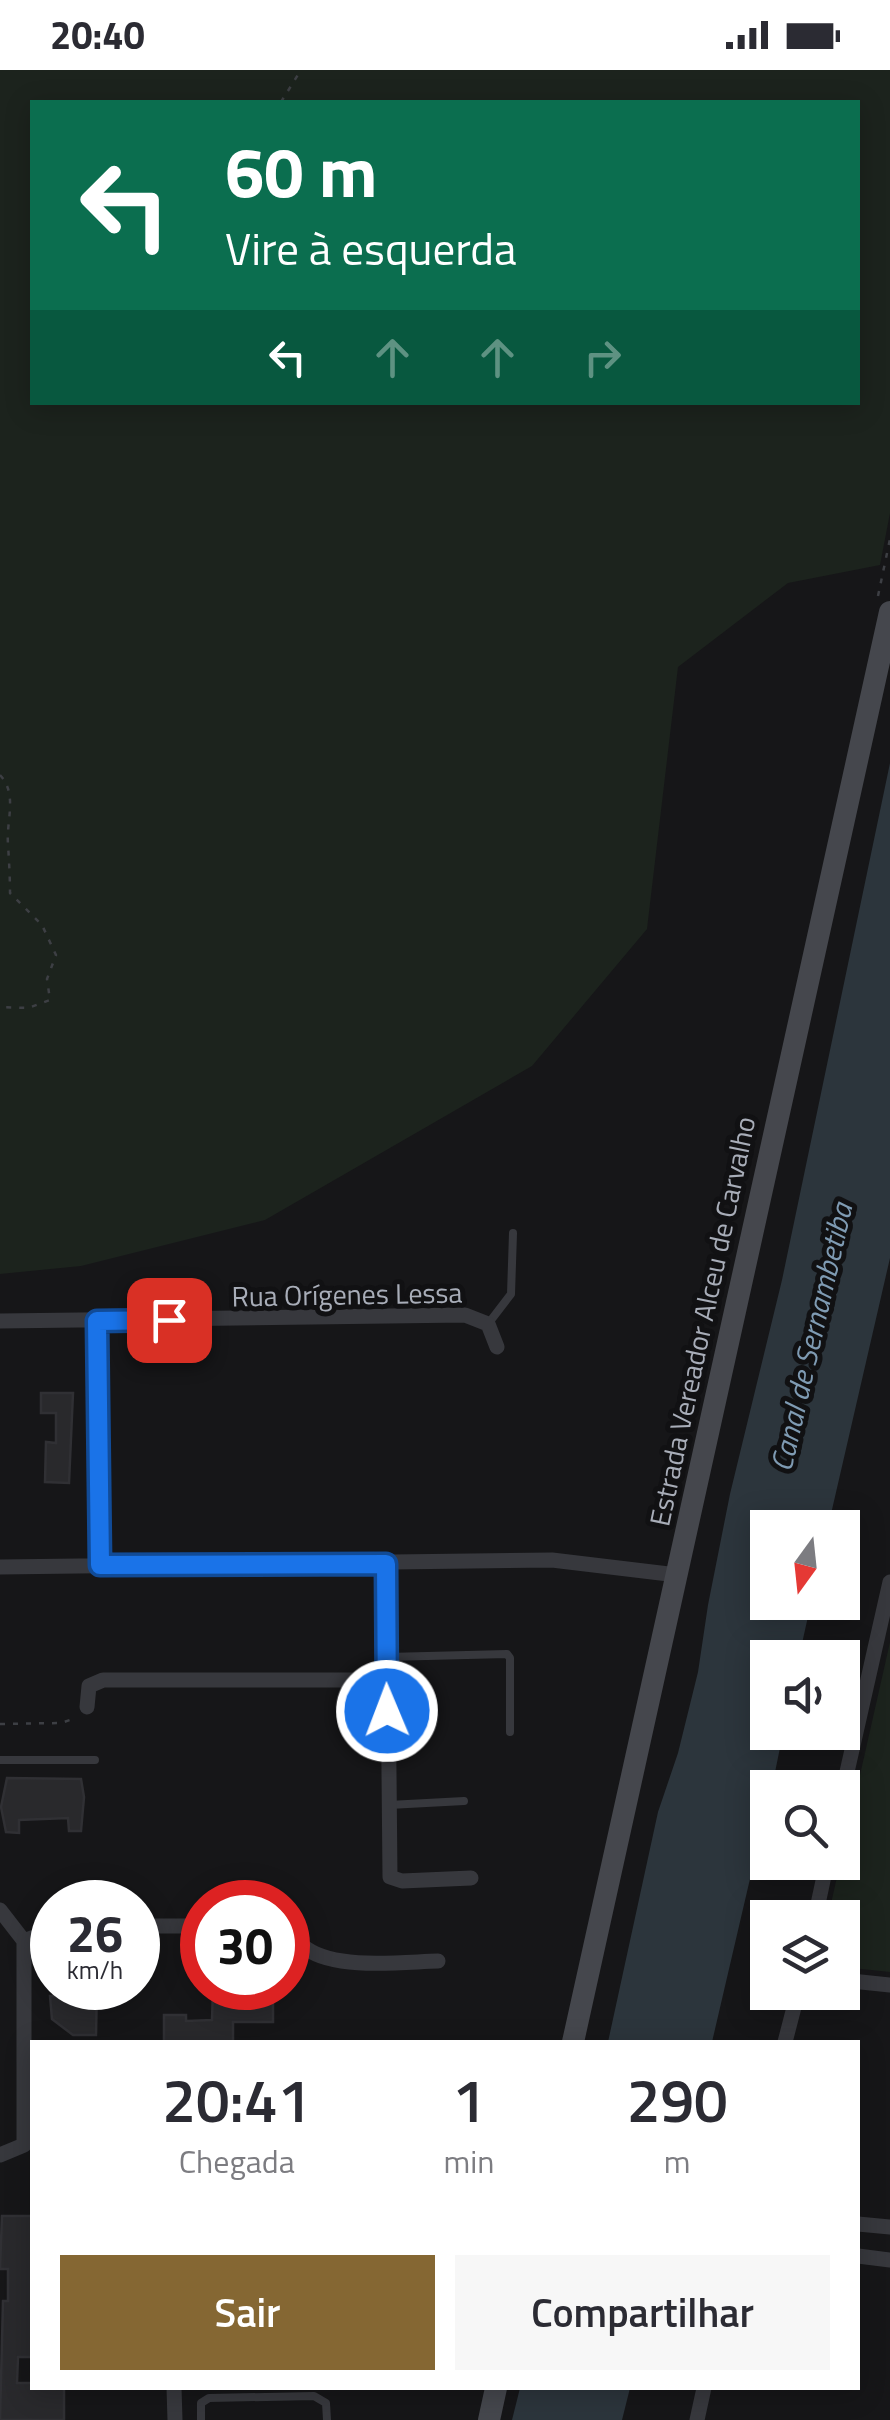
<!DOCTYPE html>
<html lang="pt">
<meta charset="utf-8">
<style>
:root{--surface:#fff;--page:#f7f7f7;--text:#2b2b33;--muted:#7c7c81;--accent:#856733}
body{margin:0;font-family:"Titillium Web",sans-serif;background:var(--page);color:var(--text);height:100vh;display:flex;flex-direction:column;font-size:38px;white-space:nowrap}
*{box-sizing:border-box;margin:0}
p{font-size:32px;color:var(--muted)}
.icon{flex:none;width:55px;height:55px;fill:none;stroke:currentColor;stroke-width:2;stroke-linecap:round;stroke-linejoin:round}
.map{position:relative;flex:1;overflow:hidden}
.drawer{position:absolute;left:30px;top:1970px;width:830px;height:350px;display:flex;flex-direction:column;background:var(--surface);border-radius:0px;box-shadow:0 5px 25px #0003}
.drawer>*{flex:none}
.banner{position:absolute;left:30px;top:30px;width:830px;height:305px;border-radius:0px;box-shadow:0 5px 25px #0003;background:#0b6e4f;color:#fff;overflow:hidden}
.needle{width:65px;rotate:195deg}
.controls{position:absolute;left:750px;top:1440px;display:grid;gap:20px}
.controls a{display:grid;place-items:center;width:110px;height:110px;border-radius:0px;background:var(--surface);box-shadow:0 5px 25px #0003;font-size:50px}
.speed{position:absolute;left:30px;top:1810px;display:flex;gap:20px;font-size:50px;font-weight:700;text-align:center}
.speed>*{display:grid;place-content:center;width:130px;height:130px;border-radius:50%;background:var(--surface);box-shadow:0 5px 25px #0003;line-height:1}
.speed small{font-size:25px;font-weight:400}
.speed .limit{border:15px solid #d22;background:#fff;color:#111}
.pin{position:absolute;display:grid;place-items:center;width:85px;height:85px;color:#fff;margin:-42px;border-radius:20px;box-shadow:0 5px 15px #0006}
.me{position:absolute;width:110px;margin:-55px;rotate:359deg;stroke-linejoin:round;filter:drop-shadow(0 0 8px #0008)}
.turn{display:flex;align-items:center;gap:35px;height:210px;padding:0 30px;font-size:45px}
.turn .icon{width:130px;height:130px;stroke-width:2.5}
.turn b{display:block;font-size:70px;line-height:85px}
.lanes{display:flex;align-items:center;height:95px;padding:0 30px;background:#0003;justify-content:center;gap:50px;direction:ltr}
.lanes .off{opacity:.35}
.eta{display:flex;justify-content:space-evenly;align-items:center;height:170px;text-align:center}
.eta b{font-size:60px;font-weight:600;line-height:70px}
.primary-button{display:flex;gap:20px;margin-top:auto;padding:20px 30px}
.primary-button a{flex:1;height:115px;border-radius:0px;background:var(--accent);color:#fff;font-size:40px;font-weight:600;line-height:115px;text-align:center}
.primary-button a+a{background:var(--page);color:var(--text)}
.status{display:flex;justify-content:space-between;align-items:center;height:70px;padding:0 50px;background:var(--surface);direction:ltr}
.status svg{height:28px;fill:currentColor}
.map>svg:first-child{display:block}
</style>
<div class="status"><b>20:40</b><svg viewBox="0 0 49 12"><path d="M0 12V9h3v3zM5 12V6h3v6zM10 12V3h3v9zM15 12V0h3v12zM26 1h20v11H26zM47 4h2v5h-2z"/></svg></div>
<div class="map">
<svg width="890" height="2350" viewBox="0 0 890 2350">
<rect width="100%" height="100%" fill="#161618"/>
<path fill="#1c231d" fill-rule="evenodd" d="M0,0H890V443L880,495L788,513L678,597L647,859L532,996L265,1150L81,1196L0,1204ZM32,32H858V332H32Z
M890,1572V1902L843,1897L842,1848L828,1847Z"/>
<path fill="#2c353c" d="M890,693V1188L828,1457L768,1458V1532L811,1533L799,1587L768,1588V1662L783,1663L772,1717L768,1718L767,1736L712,1972H608L658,1742L678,1683L698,1602L708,1535L730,1424L782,1210Z
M520,2318H630L622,2350H512Z"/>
<path fill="#29292c" stroke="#303034" stroke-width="2.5" d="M41,1323H73L69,1413L45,1412L46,1372L56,1373V1343H41Z
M7,1708L81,1709L84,1727L81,1761H69L68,1748L19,1750V1763L6,1762L1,1737Z
M54,1918H97L96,1965H73L52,1949L50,1926H54Z
M213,1918H273V1952H233V1972H164V1945H186V1951L212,1950Z
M2,2146H32V2287H18L17,2313H32V2318H64V2350H0L3,2231H8V2199H0Z"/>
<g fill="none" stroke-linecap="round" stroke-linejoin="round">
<path stroke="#3d3f44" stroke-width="2.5" stroke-dasharray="5 8" stroke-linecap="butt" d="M281,32L301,0
M878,526L890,469
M0,705C18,724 6,751 8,774C9,791 10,807 10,823L42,855L56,885L47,909L50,930L28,938L0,937
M0,1654L61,1653L73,1649"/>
<path stroke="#37383d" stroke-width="8" d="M488,1254L511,1224L513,1163
M387,1587L507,1584L510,1588V1662
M0,1690H95
M389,1735L464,1731
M201,2350V2333L209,2328L314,2326L326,2333L327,2350"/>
<path stroke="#37383d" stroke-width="15" d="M0,1251L465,1245L488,1254L497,1277
M97,1251L100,1495
M387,1494L390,1807L402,1811L471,1808
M0,1497L552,1490L677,1505
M87,1637L89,1616L103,1610H387
M842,1724L890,1512
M0,1840L24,1871V2075L0,2085
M815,1848L827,1792
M138,1856H202
M288,1856C296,1862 297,1873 307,1879C337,1900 402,1892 438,1891
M24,1871L52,1860
M842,1910L890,1915
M785,1972L798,1922
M858,2154L890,2157
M858,2186L890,2190
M174,2318L175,2350
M697,2350L704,2318"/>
<path stroke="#45474d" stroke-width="22" d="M573,1972L890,542
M489,2350L496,2318"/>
</g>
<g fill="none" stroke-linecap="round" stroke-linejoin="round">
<defs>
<path id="route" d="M169,1250L97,1251L100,1495L386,1494L387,1641"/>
</defs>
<use href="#route" stroke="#114b97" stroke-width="25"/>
<use href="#route" stroke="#1a73e8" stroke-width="18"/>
</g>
<g text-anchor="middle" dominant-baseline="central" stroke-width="10" stroke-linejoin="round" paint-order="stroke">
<g font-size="28" fill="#a8adb8" stroke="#111113">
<text transform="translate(347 1224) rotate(-1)">Rua Orígenes Lessa</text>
<text transform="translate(702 1251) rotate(-78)">Estrada Vereador Alceu de Carvalho</text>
</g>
<g font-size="30" font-style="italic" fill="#7f9bb3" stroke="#111113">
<text transform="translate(811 1267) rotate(-77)">Canal de Sernambetiba</text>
</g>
</g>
</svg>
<div class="controls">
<a><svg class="needle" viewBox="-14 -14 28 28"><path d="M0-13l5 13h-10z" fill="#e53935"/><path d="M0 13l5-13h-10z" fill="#7c7c81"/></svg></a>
<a><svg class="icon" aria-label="sound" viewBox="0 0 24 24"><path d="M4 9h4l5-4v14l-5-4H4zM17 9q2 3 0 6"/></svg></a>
<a><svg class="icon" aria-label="search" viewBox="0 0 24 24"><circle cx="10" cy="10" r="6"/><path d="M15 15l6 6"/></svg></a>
<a><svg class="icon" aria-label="layers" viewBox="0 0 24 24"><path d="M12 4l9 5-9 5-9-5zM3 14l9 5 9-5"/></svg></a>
</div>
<div class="speed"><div>26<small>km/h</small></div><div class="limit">30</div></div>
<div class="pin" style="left:169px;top:1250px;background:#d93025"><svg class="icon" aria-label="arrive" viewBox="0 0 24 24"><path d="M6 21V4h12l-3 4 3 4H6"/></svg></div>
<svg class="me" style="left:387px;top:1641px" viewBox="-20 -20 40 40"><circle r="17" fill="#1a73e8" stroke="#fff" stroke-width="3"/><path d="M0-11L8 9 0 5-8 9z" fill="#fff"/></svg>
<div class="banner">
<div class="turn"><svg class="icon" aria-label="left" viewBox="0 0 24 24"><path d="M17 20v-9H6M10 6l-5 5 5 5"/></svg><div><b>60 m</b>Vire à esquerda</div></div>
<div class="lanes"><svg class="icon" aria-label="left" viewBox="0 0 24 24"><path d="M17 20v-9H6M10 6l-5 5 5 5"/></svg><svg class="icon off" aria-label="ahead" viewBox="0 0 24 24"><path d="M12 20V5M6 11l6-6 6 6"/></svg><svg class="icon off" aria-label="ahead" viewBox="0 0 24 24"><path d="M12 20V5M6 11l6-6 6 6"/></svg><svg class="icon off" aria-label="right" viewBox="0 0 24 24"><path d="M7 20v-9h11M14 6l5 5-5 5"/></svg></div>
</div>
<section class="drawer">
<div class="eta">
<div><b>20:41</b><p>Chegada</p></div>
<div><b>1</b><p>min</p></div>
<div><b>290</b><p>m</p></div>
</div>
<div class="primary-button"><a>Sair</a><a>Compartilhar</a></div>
</section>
</div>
